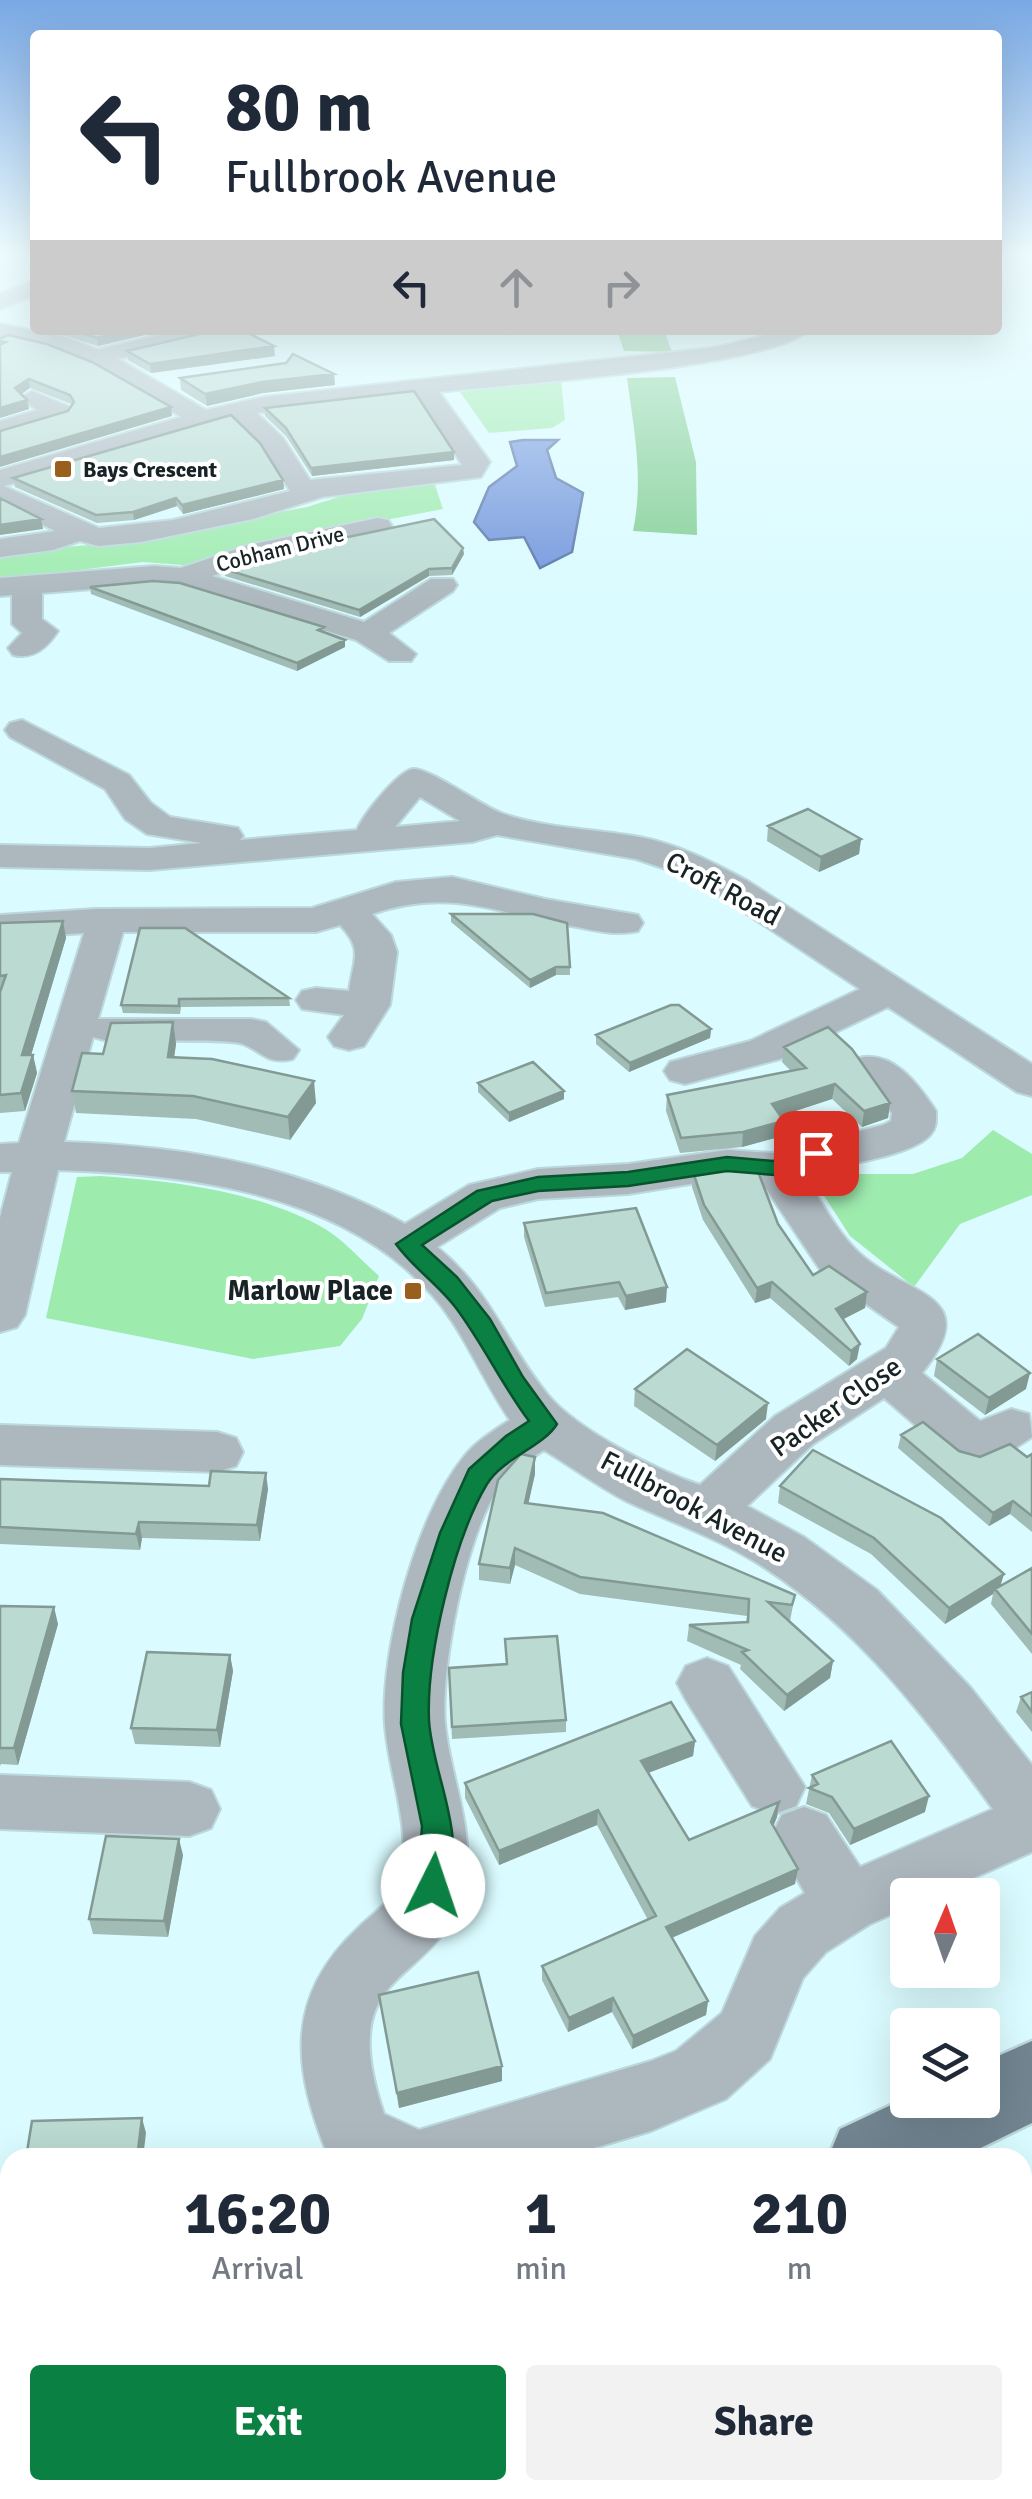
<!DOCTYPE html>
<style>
:root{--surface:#fff;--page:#f2f2f3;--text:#1f2937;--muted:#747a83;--accent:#0b8043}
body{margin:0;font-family:Signika,sans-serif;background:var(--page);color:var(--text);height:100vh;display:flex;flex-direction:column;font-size:38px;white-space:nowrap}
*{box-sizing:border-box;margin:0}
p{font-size:32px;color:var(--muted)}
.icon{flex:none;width:55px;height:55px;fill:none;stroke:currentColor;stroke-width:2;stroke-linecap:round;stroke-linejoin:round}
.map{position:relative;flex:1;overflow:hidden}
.side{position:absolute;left:0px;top:2148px;width:1032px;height:352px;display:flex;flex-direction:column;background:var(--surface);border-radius:30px 30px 0 0;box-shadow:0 10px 40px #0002}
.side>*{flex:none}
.hud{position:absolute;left:30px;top:30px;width:972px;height:305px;border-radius:10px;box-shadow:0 10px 40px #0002;background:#fff;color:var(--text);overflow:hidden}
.needle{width:65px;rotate:2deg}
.tools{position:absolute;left:890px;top:1878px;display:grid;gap:20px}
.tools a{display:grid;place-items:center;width:110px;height:110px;border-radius:10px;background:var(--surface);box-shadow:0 10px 40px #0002;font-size:50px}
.pin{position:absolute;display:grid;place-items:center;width:85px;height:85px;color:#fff;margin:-42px;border-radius:20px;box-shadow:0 5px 15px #0006}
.me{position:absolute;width:110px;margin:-55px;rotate:4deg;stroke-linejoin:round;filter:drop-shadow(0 0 8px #0008)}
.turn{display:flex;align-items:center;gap:35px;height:210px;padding:0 30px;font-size:45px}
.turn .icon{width:130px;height:130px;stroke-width:2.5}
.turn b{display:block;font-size:70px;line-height:85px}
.lanes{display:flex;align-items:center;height:95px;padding:0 30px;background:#0003;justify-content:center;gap:50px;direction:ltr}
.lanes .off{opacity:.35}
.eta{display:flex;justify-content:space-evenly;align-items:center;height:170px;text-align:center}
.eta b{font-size:60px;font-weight:700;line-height:70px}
.button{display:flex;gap:20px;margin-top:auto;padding:20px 30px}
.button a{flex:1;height:115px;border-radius:10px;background:var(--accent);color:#fff;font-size:40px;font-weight:700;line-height:115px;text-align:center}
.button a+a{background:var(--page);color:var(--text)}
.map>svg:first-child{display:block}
</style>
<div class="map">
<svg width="1032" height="2499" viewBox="0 0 1032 2499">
<rect width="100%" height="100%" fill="#dafbff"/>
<path fill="#9eebae" d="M561,380L565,420L552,428L489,433L460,392Z
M434,482L443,509L235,549L195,566L143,562L0,580V552L115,543L307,507L348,494Z
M993,1130L1032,1154V1195L960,1224L914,1287L850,1236L823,1194L844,1174H913L962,1158Z
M101,1176C174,1181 255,1191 320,1226C341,1237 361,1260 379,1276L362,1319L340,1346L253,1359L46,1318L77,1177Z"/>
<path fill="#81ce92" d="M617,330H664L672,352L624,351Z
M675,377L696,462L697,535L633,531C644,479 634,430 627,378Z"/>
<path fill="#7295dd" stroke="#5773a6" stroke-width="2.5" d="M523,440H558L547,450L556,478L583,493L572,552L540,568L524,537L489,540L474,522L489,487L517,466L510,442Z"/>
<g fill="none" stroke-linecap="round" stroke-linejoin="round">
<defs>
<path id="minor" d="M35,280V295L0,309V294Z
M0,324L62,336L98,350L181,330H221L218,335L118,359L206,410L263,397L712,348C745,342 775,330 808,330C775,367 503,385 439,392L490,462L481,477L322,497L253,519L141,542L98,546L80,541L53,550L0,557V539L55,531L0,503V470L181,417C124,381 68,346 0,338ZM416,395L462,465L310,480L283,438L257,413ZM233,419L264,449L290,491L173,520L99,528L4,486Z
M32,391L68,406L72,411L68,416L0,437V421L37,410L20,398Z
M378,518L388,520L392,526L388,532L281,554L212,576L364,622L431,579H453L457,585L453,591L389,633L416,654L411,661H389L356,640L182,586L154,584L42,593V619L58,631C47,648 33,660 13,655L8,648L22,633L12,624V595L0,596V578L154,566L181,568L245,546Z
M22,720L129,775L151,803L170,817L238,828L243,836L240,840L357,830C363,815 398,771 413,769C428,767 480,805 501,813C541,828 596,829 639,837C678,844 712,862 746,880L1032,1064V1096L1017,1092L888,1007L780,1059L685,1084L670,1080L664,1071L670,1062L750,1041L860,989L720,896L675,872L636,859L497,835L472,842L150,870L0,867V845L150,848L202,843L147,834L125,819L105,789L10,737L5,730L10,723ZM420,797L460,821L395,827Z
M452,877L545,899L638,915L643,923L638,931C617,936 597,931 577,927C497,915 454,886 372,914L391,935L397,952L390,1005L364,1046L349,1050L334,1046L328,1037L344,1015L302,1009L296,1000L302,991L316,988L349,991C353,960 364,950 340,925L316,932H123L98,1019H251L266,1022L299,1050L293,1059C268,1065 264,1053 243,1044C226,1038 132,1042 108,1041L93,1037L64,1142C183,1146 300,1165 405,1224L469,1185L538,1169L628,1164L727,1150L773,1153L883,1125L891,1121L892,1113L853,1067L859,1058C893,1050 918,1084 936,1111C936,1119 937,1127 931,1134C913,1157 832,1166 803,1174C820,1199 835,1229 856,1250C901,1296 988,1291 922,1373L980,1421L1011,1409L1029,1414L1032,1437L995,1461L976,1467L957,1461L884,1398L813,1444L747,1506L804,1537L877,1590L970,1687L1032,1765V1852L935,1895H908V1907L870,1924L826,1952L803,1978L770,2059L726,2099L651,2131L560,2158H329C293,2070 283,1998 358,1928C372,1914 398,1897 401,1876C411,1825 389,1776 385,1725C380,1652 416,1516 463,1458C475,1442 493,1431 510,1420C482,1380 465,1333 433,1296C343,1192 186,1174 58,1170L25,1315L17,1327L0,1332V1218L12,1172H0V1144L19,1143L84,933L0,939V915L96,909L312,908L396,882ZM727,1178L761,1181L823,1274L899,1327L886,1348L775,1416L700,1485C656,1470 577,1430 548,1395C505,1343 493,1293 437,1247L500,1208L538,1199L628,1194ZM544,1450C572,1467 599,1487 628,1502C675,1524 721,1539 765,1568C860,1630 927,1719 993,1809L860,1867L826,1815L804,1807L782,1815L772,1835L805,1893L780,1908L755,1936L722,2013L676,2051L651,2061L419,2130L384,2114C330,1956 444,1992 465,1882C475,1828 450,1777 445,1724C440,1669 466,1535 498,1489C509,1473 528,1460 544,1450Z
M0,1425L217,1432L236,1438L243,1452L236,1466L217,1472L0,1465Z
M707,1658L728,1666L805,1787L796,1806L774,1814L752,1806L686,1700L677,1683L686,1666Z
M0,1775L189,1782L211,1790L220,1809L211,1828L189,1836L0,1829Z
M10,2261V2337L0,2338V2262Z
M485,2490H566L569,2499H488Z"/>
<path id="major" d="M1032,2041V2123L960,2158H828L840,2129L908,2097L982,2100V2063Z
M10,2380V2472L0,2474V2382Z"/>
</defs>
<use href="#minor" stroke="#bbd8dc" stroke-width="4"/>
<use href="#major" stroke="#bbd8dc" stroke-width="5"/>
<use href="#minor" fill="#adb7be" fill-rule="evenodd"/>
<use href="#major" fill="#728591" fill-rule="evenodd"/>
</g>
<path fill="#a1bbb5" d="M47,330H165L98,346Z
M0,339L172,416L68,411L72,405L71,404L30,388L21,394L27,400L29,409L0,418Z
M127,351L275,356L151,373L128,360Z
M334,374L335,385L263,393L207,406L181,390L180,378Z
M265,408L454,452V460L312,476L286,436L265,416Z
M13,478L283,480L284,489L183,514L177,506L134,520L97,523L15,487Z
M464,554L452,575L429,576L360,617L225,576L224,569Z
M90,587L324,627L325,633L345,647L297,671L91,594Z
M768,826L861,839L859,854L819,872L767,841Z
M451,914L570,967V975H556L530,988L451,922Z
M63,921L66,938L31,1055H33L37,1073L25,1111L0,1113V923Z
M140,928L289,998L290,1006L181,1007L180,1014L123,1013L121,1005Z
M173,1022L176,1044L174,1057L316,1103L290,1140L196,1119L76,1113L72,1091L103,1054Z
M711,1029L710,1038L629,1072L596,1044V1035Z
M784,1047L890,1103L888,1118L862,1127L832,1099L780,1116L782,1136L742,1147L680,1153L666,1111L667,1095L791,1071L782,1062Z
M478,1083L564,1091V1099L509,1122L478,1092Z
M693,1172L778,1224L813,1275L867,1292L865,1308L843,1319L857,1359L849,1366L770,1298L755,1303L703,1220L692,1187Z
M524,1223L666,1302L625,1310L618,1297L545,1307L524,1237Z
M937,1359L1026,1389L985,1415L934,1376Z
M635,1389L766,1419L715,1461L634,1406Z
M901,1435L980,1457H1027L1032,1454V1532L1010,1514L989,1526L898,1448Z
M535,1474L528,1503L795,1595L790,1621L833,1661L830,1678L784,1711L740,1669L741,1665L687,1641L689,1625L746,1622L747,1616L580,1594L515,1565L510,1584L479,1580V1564Z
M0,1479L268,1489L260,1541L142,1538L140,1550L0,1544Z
M780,1486L1001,1586L1032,1568V1654L991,1604L993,1594L945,1624L871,1554L778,1503Z
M0,1606L58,1624L18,1765L1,1764L0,1766Z
M505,1639L566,1720V1732L452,1739L449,1668L506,1664Z
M230,1655L233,1671L220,1747L135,1744L131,1728Z
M1032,1692V1732L1016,1712L1021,1697Z
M695,1741L693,1756L648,1773L689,1840L779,1802L777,1817L773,1826L795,1884L672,1938L708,2001L706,2015L632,2049L612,2012L568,2032L542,1980V1966L648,1920L597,1825L499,1865L465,1798V1783Z
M812,1775L925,1812L850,1845L829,1813L806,1804Z
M183,1855L168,1937L93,1934L89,1919Z
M379,1995L502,2081L399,2108Z"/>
<path fill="#839993" d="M130,330H165L98,346L97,338Z
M274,346L275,356L151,373L150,364Z
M334,374L335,385L263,393L207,406L205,394L262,382Z
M29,379L30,388L17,397L15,388Z
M27,400L29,409L0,418V408Z
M171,407L172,416L0,467V457Z
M454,452V460L312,476L311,468Z
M283,480L284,489L183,514L182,505Z
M176,498L177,506L134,520L133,512Z
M41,519L43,529L0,535V525Z
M463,548L464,554L452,575V568Z
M429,569V576L360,617L359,610Z
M345,640V647L297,671V663Z
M861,839L859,854L819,872L821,857Z
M63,921L66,938L26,1072L22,1055Z
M556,967V975L530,988V980Z
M173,1022L176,1044L171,1079L168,1057Z
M711,1029L710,1038L629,1072L630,1063Z
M33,1055L37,1073L25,1111L21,1093Z
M314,1081L316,1103L290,1140L288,1117Z
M835,1084L832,1099L771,1119L772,1104Z
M564,1091V1099L509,1122V1113Z
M890,1103L888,1118L862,1127L864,1111Z
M784,1121L782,1136L742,1147L743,1132Z
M772,1282L770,1298L755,1303L757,1288Z
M667,1287L666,1302L625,1310L626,1296Z
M867,1292L865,1308L834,1324L836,1309Z
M860,1344L857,1359L849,1366L851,1351Z
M1030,1373L1026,1389L985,1415L989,1398Z
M768,1403L766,1419L715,1461L717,1445Z
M535,1457V1474L525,1519V1503Z
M266,1473L268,1489L260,1541L257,1525Z
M1013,1501L1010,1514L989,1526L993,1513Z
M139,1522L142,1538L140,1550L136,1534Z
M515,1548V1565L510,1584V1568Z
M1004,1574L999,1591L995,1589L993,1594L945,1624L949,1608Z
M54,1607L58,1624L18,1765L14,1748Z
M230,1655L233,1671L220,1747L217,1730Z
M833,1661L830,1678L784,1711L787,1695Z
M695,1741L693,1756L640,1776L641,1761Z
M929,1796L925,1812L850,1845L854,1829Z
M779,1802L777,1817L769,1837L771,1822Z
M598,1810L597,1825L499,1865V1851Z
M179,1839L183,1855L168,1937L164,1921Z
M798,1869L795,1884L664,1941L666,1927Z
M613,1998L612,2012L568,2032L569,2018Z
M708,2001L706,2015L632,2049L633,2036Z
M502,2066V2081L399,2108L397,2093Z
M142,2118L146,2133L143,2158H137Z
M1032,2386V2395L1022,2402V2393Z
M810,2490H819L809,2499H800Z"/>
<path fill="#bbdad2" stroke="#839993" stroke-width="2.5" d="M72,330H130L97,338Z
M216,330H242L274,346L150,364L127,351Z
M8,335L47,344L92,362L171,407L0,457V431L68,411L74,402L70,395L29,379L15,388L27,400L0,408V345L6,342L0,341V339Z
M293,354L334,374L262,382L205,394L180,378L286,363Z
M414,391L454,452L311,468L286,428L265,408Z
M231,415L260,443L283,480L182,505L176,498L133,512L96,515L13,478Z
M0,498L41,519L0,525Z
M434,519L463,548L452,568L429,569L359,610L224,569L281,551Z
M153,581L180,583L324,627L318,630L345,640L297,663L90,587Z
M808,809L861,839L821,857L768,826Z
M451,914H533L567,923L570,967H556L530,980Z
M63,921L22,1055H33L21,1093L0,1095V992L6,975L0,976V923Z
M140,928H185L289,998L179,999V1006L121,1005Z
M671,1005H679L711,1029L630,1063L596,1035Z
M173,1022L168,1057L212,1059L314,1081L288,1117L193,1096L72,1091L82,1053L103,1054L111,1023Z
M828,1027L852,1049L890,1103L864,1111L835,1084L772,1104L784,1121L743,1132L681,1138L667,1095L806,1068L784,1047Z
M533,1062L564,1091L509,1113L478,1083Z
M729,1167L757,1169L778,1224L813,1275L829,1266L867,1292L836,1309L860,1344L851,1351L772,1282L757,1288L704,1205L693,1172Z
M636,1208L667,1287L626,1296L619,1282L546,1293L524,1223Z
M978,1334L1030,1373L989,1398L937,1359Z
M687,1349L768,1403L717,1445L635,1389Z
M923,1422L959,1451L980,1457L1010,1444L1027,1457L1032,1454V1516L1013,1501L993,1513L901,1435Z
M813,1450L941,1518L1004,1574L949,1608L874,1538L780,1486Z
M521,1454L535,1457L525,1503L603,1513L795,1595L792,1605L768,1602L833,1661L787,1695L742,1652L748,1650L689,1625L748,1622L749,1599L580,1577L515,1548L510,1568L479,1564L498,1480Z
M211,1471L266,1473L257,1525L139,1522L136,1534L0,1527V1479L209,1486Z
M1032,1568V1634L995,1589Z
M0,1606L54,1607L14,1748H0Z
M557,1636L566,1720L452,1727L449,1668L507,1664L505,1639Z
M147,1652L230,1655L217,1730L131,1728Z
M1032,1692V1712L1021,1697Z
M671,1702L695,1741L641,1761L689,1840L779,1802L771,1822L798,1869L666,1927L708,2001L633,2036L613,1998L569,2018L542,1966L656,1916L598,1810L499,1851L465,1783Z
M891,1741L929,1796L854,1829L832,1797L809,1788L818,1784L812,1775Z
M106,1836L179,1839L164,1921L89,1919Z
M478,1972L502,2066L397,2093L379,1995Z
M142,2118L137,2158H26L32,2121Z
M1024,2260L1032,2271V2386L1022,2393V2261Z
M635,2490H810L800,2499H636L632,2493Z"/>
<linearGradient id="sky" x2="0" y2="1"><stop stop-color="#79a8e4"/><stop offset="0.42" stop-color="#eefdff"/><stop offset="1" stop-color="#eefdff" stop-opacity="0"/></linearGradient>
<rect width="1032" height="605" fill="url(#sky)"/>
<path fill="#0b8043" stroke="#07532c" stroke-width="2.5" d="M816,1146L827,1153L824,1158L775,1175L727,1171L628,1186L538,1191L492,1201L422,1245L457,1277L490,1319L523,1377L557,1424C544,1446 503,1458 487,1484C454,1539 426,1657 429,1721C433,1778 470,1838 444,1895L433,1900L422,1895L418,1886L422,1826L401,1724L403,1673L412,1619L440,1533L469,1469L506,1436L529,1421C502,1385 483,1344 456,1308C438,1284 412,1267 396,1244L477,1191L538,1177L628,1172L727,1157L773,1161Z"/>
<g fill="#995f1d" stroke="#fff" stroke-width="4">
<rect x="53" y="459" width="20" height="20" rx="5"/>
<rect x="403" y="1281" width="20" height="20" rx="5"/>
</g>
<g text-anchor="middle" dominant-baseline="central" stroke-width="8" stroke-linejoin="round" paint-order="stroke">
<g font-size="22" font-weight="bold" fill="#172325" stroke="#fff" text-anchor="start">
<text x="83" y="469">Bays Crescent</text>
</g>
<g font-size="22" fill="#172325" stroke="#fff">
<text transform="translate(280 549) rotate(-14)">Cobham Drive</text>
</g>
<g font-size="28" fill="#172325" stroke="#fff">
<text transform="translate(723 889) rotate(28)">Croft Road</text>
<text transform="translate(836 1407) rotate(-35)">Packer Close</text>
<text transform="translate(694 1507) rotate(28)">Fullbrook Avenue</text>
</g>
<g font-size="28" font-weight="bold" fill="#172325" stroke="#fff" text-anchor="end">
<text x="393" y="1291">Marlow Place</text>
</g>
</g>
</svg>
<div class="tools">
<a><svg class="needle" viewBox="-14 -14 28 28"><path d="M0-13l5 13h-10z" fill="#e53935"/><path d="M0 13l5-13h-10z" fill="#747a83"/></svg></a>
<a><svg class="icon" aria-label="layers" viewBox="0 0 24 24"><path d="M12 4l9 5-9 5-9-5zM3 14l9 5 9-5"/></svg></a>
</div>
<div class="pin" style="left:816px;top:1153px;background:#d93025"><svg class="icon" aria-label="arrive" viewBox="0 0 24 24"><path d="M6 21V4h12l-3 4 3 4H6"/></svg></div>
<svg class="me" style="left:433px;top:1886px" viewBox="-20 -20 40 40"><circle r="19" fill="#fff"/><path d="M0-13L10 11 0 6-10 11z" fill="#0b8043"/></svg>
<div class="hud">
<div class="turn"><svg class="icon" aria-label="left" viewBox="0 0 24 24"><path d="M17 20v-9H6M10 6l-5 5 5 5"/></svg><div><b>80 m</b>Fullbrook Avenue</div></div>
<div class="lanes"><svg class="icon" aria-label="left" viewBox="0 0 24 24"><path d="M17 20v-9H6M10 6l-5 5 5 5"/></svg><svg class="icon off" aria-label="ahead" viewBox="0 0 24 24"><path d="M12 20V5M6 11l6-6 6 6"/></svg><svg class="icon off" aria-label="right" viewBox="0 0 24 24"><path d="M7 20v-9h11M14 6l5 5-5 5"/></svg></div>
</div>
<section class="side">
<div class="eta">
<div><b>16:20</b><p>Arrival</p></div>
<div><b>1</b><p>min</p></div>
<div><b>210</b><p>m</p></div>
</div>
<div class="button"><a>Exit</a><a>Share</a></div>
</section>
</div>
